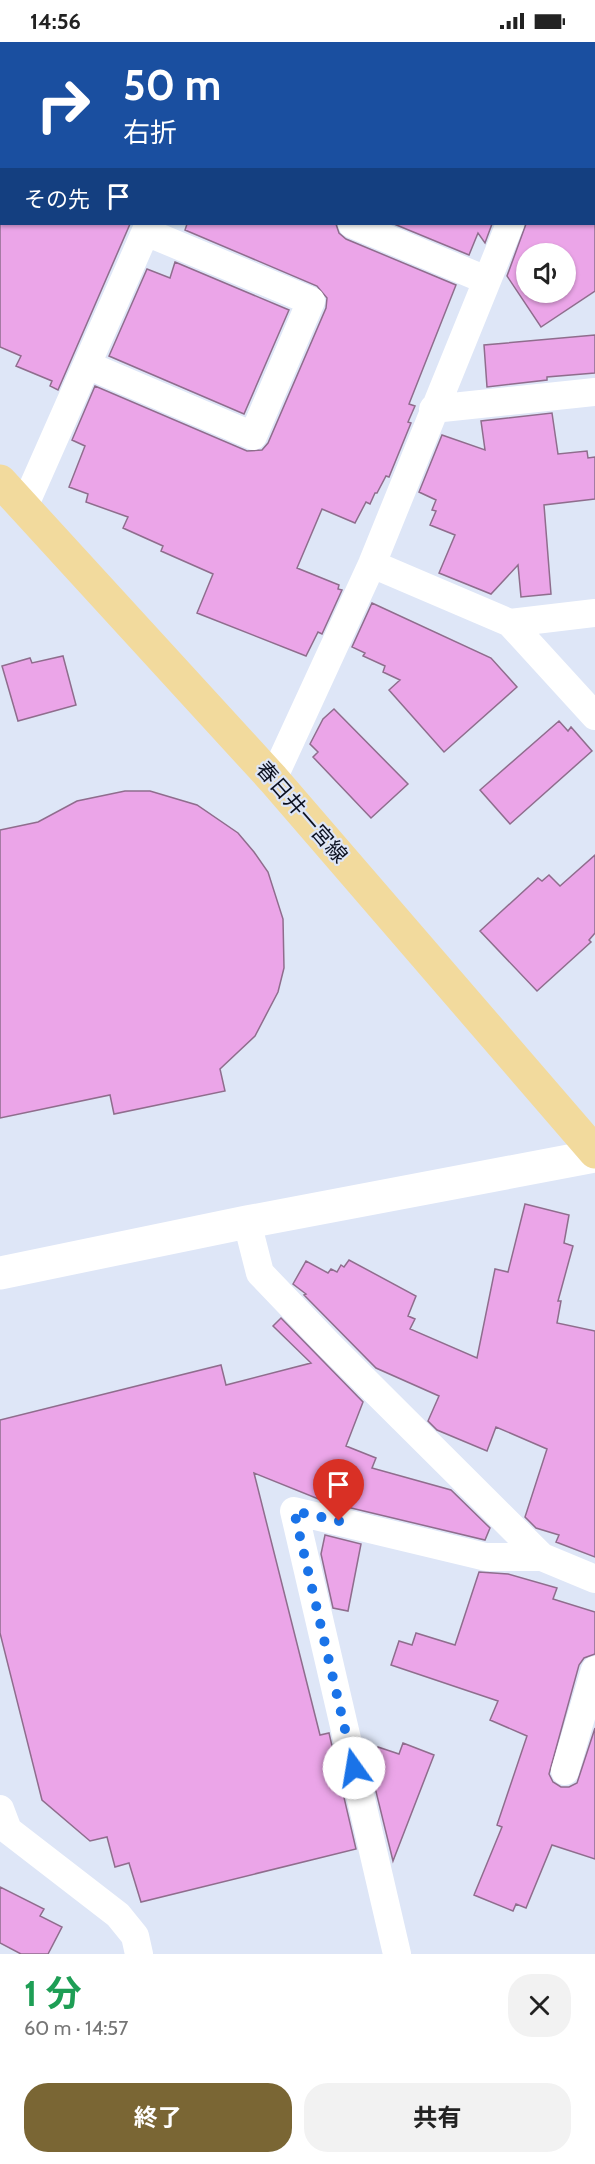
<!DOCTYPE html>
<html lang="ja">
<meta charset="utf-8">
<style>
:root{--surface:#fff;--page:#f2f2f2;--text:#222;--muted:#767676;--accent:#7a6634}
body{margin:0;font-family:Cabin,"Noto Sans JP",sans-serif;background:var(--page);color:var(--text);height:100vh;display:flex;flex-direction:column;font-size:22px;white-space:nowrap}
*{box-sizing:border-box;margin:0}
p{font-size:20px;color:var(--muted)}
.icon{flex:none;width:33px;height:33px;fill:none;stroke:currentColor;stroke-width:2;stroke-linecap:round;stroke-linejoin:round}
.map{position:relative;height:1912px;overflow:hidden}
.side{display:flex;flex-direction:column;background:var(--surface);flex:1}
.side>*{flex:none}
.hud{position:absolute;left:0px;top:0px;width:596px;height:183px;box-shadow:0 2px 4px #0004;background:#1a4fa0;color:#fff;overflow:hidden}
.tools{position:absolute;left:516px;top:201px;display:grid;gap:12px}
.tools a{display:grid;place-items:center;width:60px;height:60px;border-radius:50%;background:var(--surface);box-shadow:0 2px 4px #0004;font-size:30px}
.pin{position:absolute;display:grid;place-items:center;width:51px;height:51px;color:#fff;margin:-62px -26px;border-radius:50% 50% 50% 0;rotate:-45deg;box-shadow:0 0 6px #0007}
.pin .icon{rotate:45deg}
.me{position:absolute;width:66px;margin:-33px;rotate:347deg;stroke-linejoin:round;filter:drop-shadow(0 0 4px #0008)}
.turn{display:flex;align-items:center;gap:21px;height:126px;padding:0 24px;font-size:27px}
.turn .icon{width:78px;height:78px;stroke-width:2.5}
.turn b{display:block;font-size:42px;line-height:51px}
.then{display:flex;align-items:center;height:57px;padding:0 24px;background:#0003;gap:12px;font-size:22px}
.round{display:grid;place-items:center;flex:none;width:63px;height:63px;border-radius:24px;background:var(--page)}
.headline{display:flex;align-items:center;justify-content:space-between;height:102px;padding:0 24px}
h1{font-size:36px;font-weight:700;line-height:45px;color:#1e9e55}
.button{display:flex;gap:12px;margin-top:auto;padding:12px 24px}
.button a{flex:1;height:69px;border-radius:24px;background:var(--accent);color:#fff;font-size:24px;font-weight:700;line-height:69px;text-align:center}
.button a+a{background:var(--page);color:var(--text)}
.status{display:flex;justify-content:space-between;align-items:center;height:42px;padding:0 30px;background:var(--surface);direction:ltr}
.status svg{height:16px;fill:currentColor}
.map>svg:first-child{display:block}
</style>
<div class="status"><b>14:56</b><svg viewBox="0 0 49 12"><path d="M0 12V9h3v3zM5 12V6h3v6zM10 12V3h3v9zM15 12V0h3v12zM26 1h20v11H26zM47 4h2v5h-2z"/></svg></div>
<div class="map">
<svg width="595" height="1912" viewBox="0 0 595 1912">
<rect width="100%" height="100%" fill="#dee6f7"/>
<path fill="#eba5e8" stroke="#8f6d8d" stroke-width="1.5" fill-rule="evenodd" d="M0,182H130L58,348L50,344L52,339L16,324L21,314L0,305Z
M187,182H336L339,191L346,197L456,243L409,362L415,364L408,380L411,381L389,435L386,434L377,451H375L370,462L366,460L355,481L322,467L297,526L339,543L338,547L342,548L322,592L318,590L306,614L197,571L213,532L161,509L163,504L123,486L128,475L86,460L88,452L69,445L85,404L72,398L95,344L247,409L262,408L268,401L326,266L327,256L317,244L185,188Z
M394,182H492L485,201L478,191L469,213Z
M526,182H595V249L541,285L507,234ZM526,212H566V250H526Z
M175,220L289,268L244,372L109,314L147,227L170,236Z
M595,293V331L547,335V338L487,345L484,303Z
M552,371L558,412L587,409L588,416L595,415V457L544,463L551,552L521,555L518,523L491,552L439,531L455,493L430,483L436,469L432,468L436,458L419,450L442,393L485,408L481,379Z
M372,561L491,616L517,645L444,710L389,648L400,638L383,630L385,624L363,614L365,611L352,605Z
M63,614L76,663L18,679L2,624L30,616L32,621Z
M334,667L408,742L371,776L313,715L318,710L310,702L323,677Z
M559,679L568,689L571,685L592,709L510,782L480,748Z
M125,749H150L197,763L238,791L254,810L268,830L283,877L284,926L278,950L255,994L220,1027L225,1049L114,1072L110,1053L0,1076V788L38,780L77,759Z
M595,813V891L589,898L591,900L537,949L480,889L538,836L542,839L549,833L560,844Z
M525,1162L569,1173L564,1201L573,1204L558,1259H561L557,1281L595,1289V1515L556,1500L559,1493L536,1486L525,1475L547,1407L496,1385L487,1409L437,1388L428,1379L439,1354L376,1326L304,1253L306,1252L293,1242L306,1219L328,1231L331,1227L337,1230L341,1223L344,1225L349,1218L416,1254L408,1274L415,1277L410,1287L477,1316L495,1227L508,1230Z
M281,1276L363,1360L346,1404L376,1416L372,1426L451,1448L490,1486L485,1498L326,1460L254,1431L320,1693L329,1691L356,1807L141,1860L129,1821L115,1825L107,1795L90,1799L42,1758L0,1591V1378L221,1323L226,1343L311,1321L273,1284Z
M325,1493L361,1502L348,1569L333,1566L321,1512Z
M479,1530L508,1532L557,1546L553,1557L595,1570V1612L584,1616L579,1623L549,1732L553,1740L561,1745H569L577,1741L595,1686V1817L552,1803L526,1866L516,1862L513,1869L474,1853L502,1785L497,1783L527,1694L490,1678L498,1659L391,1623L399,1599L412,1603L416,1591L455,1603Z
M403,1701L434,1713L393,1819L370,1725L378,1705L399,1712Z
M0,1845L44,1867L40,1874L62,1885L48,1912H21L0,1901Z"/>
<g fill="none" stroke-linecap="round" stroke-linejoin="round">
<path stroke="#fff" stroke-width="28" d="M362,0L363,2
M584,2L585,0
M0,14L2,15
M352,182L486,238
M87,323L253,394L311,259L146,190
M433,367L595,350
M24,465L149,182
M372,522L510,581L595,674
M510,581L595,571
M273,737L372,522L510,182
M247,1180L260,1231L328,1302L542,1515L595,1537
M565,1729L595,1628
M0,1767L8,1788L118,1873L135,1894L139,1912
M397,1912L294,1469L486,1515H542"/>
<path stroke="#fff" stroke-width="33" d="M594,115H595
M0,1231L247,1180L595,1114"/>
<path stroke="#f2da9d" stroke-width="33" d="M0,439L273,737L595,1110"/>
</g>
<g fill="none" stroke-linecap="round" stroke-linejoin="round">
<path stroke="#1a73e8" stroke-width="10" stroke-dasharray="0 18" d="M339,1479L294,1469L354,1726"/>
</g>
<g text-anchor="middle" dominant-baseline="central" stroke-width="4.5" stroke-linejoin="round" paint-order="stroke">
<g font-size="21" fill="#0c1120" stroke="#dee6f7">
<text transform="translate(302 770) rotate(49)">春日井一宮線</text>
</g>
</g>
</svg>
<div class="tools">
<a><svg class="icon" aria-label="sound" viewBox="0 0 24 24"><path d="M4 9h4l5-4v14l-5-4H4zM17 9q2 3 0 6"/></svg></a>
</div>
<div class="pin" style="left:339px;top:1479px;background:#d93025"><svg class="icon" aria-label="arrive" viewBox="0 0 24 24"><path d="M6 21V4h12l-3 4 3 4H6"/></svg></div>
<svg class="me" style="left:354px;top:1726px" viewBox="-20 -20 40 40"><circle r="19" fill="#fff"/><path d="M0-13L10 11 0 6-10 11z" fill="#1a73e8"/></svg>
<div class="hud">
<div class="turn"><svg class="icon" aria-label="right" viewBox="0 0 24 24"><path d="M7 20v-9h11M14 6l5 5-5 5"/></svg><div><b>50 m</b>右折</div></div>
<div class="then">その先<svg class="icon" aria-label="arrive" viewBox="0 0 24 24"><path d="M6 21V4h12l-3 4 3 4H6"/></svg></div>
</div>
</div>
<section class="side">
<div class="headline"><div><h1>1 分</h1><p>60 m · 14:57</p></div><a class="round"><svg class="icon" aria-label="close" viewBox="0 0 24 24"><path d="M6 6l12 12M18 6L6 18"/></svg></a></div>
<div class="button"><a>終了</a><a>共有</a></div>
</section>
